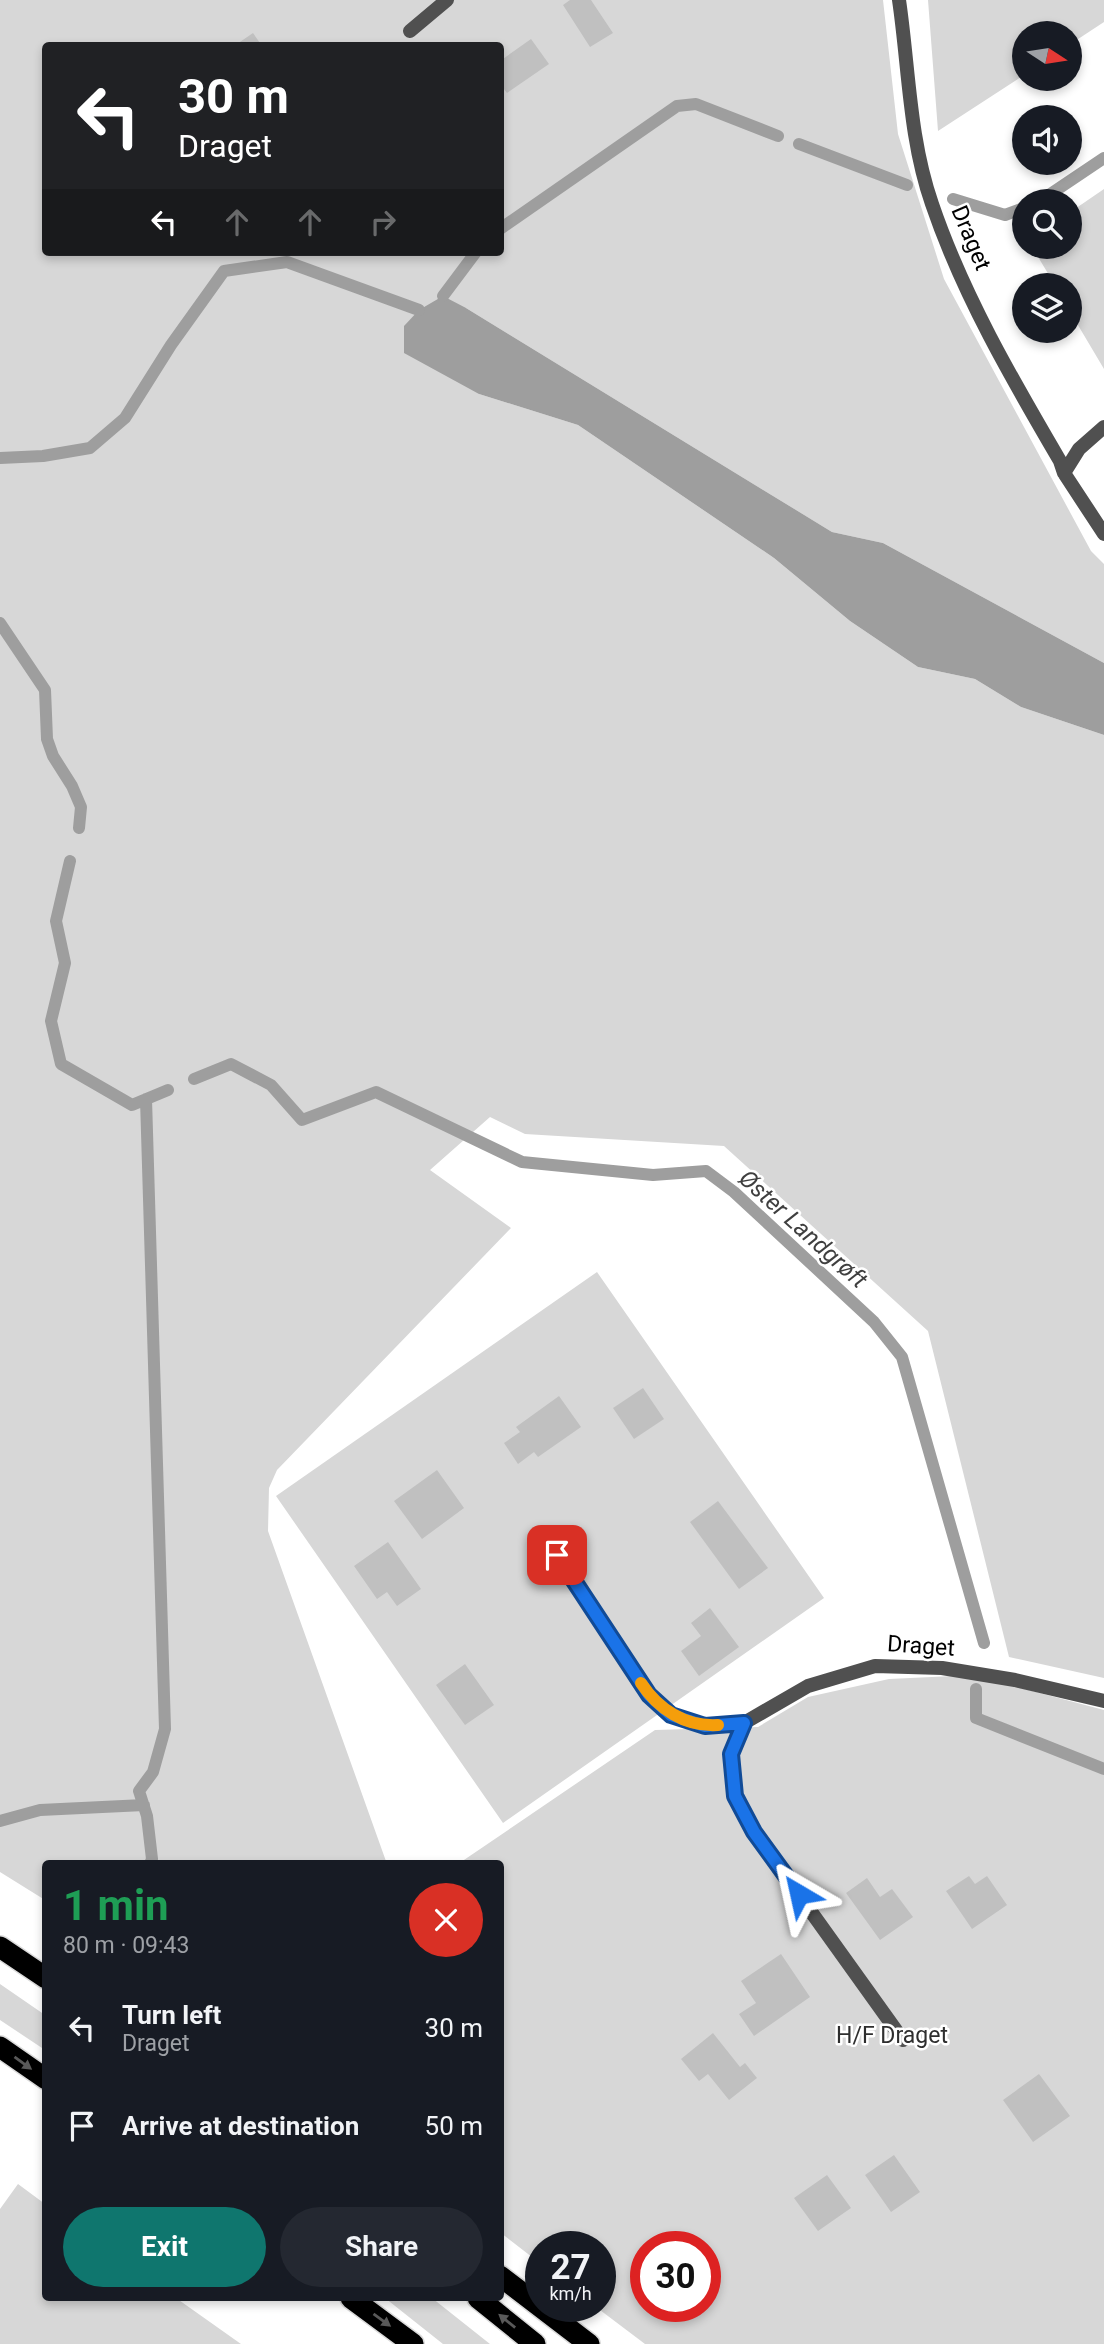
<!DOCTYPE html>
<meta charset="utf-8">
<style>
:root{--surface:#171b24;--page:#242831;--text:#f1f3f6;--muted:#9ea1a6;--accent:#0f766e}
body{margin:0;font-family:Roboto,sans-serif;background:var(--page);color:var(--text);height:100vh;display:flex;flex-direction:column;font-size:26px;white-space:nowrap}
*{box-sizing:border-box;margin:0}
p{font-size:23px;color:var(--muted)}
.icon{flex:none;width:38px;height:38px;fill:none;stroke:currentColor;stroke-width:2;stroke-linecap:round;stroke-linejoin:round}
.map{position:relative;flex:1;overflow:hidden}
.sheet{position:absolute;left:42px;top:1860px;width:462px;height:441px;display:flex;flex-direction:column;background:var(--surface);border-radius:7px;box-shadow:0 4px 10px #0003}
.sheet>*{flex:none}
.top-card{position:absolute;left:42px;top:42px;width:462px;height:214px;border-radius:7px;box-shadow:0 4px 10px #0003;background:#202124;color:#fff;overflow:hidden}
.needle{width:46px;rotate:102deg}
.buttons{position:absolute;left:1012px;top:21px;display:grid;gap:14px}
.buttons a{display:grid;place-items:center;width:70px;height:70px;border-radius:50%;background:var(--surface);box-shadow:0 4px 10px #0003;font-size:35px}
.speed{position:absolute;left:525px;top:2231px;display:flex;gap:14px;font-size:35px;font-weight:700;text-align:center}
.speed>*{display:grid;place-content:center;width:91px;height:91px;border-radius:50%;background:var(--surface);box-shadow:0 4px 10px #0003;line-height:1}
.speed small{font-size:18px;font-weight:400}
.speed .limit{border:10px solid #d22;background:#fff;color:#111}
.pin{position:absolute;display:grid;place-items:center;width:60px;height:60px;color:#fff;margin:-30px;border-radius:14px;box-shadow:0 4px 10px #0006}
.me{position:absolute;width:77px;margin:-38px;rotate:324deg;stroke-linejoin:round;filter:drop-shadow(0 0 5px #0008)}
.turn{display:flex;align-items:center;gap:24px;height:147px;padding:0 21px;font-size:32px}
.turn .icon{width:91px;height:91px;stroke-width:2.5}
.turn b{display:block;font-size:49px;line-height:60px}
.lanes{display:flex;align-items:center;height:66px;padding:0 21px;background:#0003;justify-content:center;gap:35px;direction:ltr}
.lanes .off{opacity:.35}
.round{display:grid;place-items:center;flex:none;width:74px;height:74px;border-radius:37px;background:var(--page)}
.overview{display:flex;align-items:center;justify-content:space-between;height:119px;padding:0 21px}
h1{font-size:42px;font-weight:700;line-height:52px;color:#1e9e55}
.button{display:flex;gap:14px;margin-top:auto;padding:14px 21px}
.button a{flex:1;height:80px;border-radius:42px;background:var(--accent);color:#fff;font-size:28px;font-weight:700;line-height:80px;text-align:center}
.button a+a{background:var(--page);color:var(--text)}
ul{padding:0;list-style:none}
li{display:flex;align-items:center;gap:21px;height:98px;padding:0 21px}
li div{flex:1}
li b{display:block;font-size:26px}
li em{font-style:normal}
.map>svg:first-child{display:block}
</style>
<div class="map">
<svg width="1104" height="2344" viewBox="0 0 1104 2344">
<rect width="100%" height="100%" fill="#fff"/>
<path fill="#d7d7d7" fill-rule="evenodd" d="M0,0H883L898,134L944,279L1091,551L1104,564V663L883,543L832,532L466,308L479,394L578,425L774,558L850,621L918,667L975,679L1021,707L1104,735V1678L1009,1657L928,1331L724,1146L525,1134L490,1117L430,1170L511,1228L277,1470L269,1488L268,1531L387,1864H46L45,1900L0,1872ZM46,46H500V252H46Z
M928,0H1104V22L1069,45V33H1024V75L938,131Z
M1104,189V369L1069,310V285H1055L1032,247H1069V213Z
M597,1272L824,1598L503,1823L276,1496Z
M953,1676L998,1682L1104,1710V2344H645L596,2307L600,2306V2247H541V2264L501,2233L500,1864H458L655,1730L758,1727L808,1697L889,1679ZM646,2247H705V2306H646Z
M0,1984L45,2015V2050L0,2020Z
M18,2184L45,2204L46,2298H176L241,2344H0V2209Z
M385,2298H432L490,2344H443Z"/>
<path fill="#9e9e9e" d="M443,296L466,308L832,532L883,543L1104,663V735L1021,707L975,679L918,667L850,621L774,558L578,425L479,394L404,353V326L419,310Z"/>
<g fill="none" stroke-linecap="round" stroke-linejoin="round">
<path stroke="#9e9e9e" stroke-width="12" d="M799,144L907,185
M953,199L1005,215L1024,208
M1040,201L1104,158
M500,229L677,106L696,104L778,136
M443,296L476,252
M0,458L43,456L90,448L125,418L171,345L224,271L287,262L419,310
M0,623L45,690L47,739L53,756L72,786L81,807L79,828
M70,861L56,921L65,963L51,1021L61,1064L132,1105L168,1090
M194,1079L231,1064L271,1085L302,1120L376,1092L522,1162L653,1175L706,1171L734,1192L874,1322L902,1357L984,1643
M146,1099L165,1729L153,1772L139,1791L147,1816L152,1859L150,1864
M976,1689V1718L1104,1769
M0,1821L40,1810L144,1805"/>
</g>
<path fill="#c0c0c0" d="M570,0H591L613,33L590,47L563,5Z
M253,33L262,46H234Z
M531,39L549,64L507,93L500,84V61Z
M643,1388L664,1419L634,1439L613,1408Z
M559,1396L581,1427L538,1457L534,1452L518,1464L504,1443L520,1432L516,1427Z
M437,1470L464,1508L422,1539L394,1501Z
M718,1501L768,1568L739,1589L690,1522Z
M388,1542L421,1589L397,1606L387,1592L377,1599L354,1566Z
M710,1608L739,1647L699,1676L681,1651L701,1636L691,1623Z
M465,1664L494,1705L465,1725L436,1685Z
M969,1876L975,1884L987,1876L1007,1905L972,1929L946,1891Z
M867,1878L880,1897L892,1889L913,1917L880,1940L846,1893Z
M781,1954L810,1997L754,2036L739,2014L756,2003L741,1981Z
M713,2033L740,2067L745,2063L757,2078L729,2100L708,2074L699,2081L681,2059Z
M1039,2074L1070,2116L1033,2142L1003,2100Z
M894,2155L920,2192L891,2212L865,2175Z
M827,2175L851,2208L818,2231L794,2198Z"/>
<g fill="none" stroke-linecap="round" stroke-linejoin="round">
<defs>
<path id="highway" d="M0,1947L46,1978
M0,2047L46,2079
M500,2276L589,2344
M351,2298L413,2344
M478,2298L535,2344"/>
</defs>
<use href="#highway" stroke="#dbdbdb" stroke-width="24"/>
<path stroke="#505050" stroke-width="14" d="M899,0C909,68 909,138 932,204C963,295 1012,379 1060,461L1064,473L1104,534
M410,31L447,0
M1064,473L1079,449L1104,427
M557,1555L649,1695L671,1715L705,1726L744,1723L808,1686L875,1666L942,1668L1015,1680L1104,1701
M744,1723L731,1754L735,1796L754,1832L903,2040"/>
<use href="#highway" stroke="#000" stroke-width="21"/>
</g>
<defs><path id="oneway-solid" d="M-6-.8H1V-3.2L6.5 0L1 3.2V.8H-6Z" transform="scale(1.75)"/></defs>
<g fill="#595959">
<use href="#oneway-solid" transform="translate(23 2063) rotate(36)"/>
<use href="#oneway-solid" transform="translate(382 2320) rotate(36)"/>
<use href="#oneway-solid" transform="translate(507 2321) rotate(-141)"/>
</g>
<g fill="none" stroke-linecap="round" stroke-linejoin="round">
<defs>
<path id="route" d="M557,1555L649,1695L671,1715L705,1726L744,1723L731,1754L735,1796L754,1832L799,1894"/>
</defs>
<use href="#route" stroke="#114b97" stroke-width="18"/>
<use href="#route" stroke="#1a73e8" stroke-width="12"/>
<path stroke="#f59e0b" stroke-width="12" d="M641,1683C658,1709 685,1727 718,1725"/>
</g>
<g text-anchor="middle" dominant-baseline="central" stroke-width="5" stroke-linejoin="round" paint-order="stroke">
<g font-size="23" fill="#000" stroke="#fff">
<text transform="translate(971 238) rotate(67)">Draget</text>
<text transform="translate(921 1646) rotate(4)">Draget</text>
</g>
<g font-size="23" fill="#2e2e2e" stroke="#fff">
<text x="892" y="2035">H/F Draget</text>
</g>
<g font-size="24" font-style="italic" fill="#3f3f3f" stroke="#fff">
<text transform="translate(803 1229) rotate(42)">Øster Landgrøft</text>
</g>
</g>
</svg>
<div class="buttons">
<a><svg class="needle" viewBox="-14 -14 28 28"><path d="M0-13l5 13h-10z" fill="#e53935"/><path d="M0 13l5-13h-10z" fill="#9ea1a6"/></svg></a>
<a><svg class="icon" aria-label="sound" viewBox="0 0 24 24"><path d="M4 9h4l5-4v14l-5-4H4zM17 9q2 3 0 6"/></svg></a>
<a><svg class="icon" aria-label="search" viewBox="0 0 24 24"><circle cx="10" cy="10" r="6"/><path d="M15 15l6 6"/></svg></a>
<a><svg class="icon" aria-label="layers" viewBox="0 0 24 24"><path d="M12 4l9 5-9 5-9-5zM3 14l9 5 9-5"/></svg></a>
</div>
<div class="speed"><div>27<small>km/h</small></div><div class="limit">30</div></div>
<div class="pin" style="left:557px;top:1555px;background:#d93025"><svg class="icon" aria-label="arrive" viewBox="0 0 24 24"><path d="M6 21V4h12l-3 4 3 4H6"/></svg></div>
<svg class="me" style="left:799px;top:1894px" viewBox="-20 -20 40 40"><path d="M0-17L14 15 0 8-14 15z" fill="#1a73e8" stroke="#fff" stroke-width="4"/></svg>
<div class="top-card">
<div class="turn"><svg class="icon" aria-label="left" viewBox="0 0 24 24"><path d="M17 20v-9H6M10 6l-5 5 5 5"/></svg><div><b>30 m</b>Draget</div></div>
<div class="lanes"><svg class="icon" aria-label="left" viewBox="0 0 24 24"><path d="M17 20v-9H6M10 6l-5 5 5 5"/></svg><svg class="icon off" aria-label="ahead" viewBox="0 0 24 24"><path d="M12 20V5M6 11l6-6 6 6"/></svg><svg class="icon off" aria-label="ahead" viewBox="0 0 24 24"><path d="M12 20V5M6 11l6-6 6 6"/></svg><svg class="icon off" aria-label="right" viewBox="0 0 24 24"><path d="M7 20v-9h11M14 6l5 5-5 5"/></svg></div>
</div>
<section class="sheet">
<div class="overview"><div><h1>1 min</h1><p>80 m · 09:43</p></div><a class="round" style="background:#d93025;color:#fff"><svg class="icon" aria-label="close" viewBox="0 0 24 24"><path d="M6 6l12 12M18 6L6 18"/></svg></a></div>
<ul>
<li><svg class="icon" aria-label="left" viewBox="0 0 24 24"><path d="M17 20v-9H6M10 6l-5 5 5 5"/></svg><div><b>Turn left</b><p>Draget</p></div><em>30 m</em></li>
<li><svg class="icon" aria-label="arrive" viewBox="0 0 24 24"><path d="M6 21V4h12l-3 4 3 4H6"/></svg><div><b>Arrive at destination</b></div><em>50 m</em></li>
</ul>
<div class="button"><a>Exit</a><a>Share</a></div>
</section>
</div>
